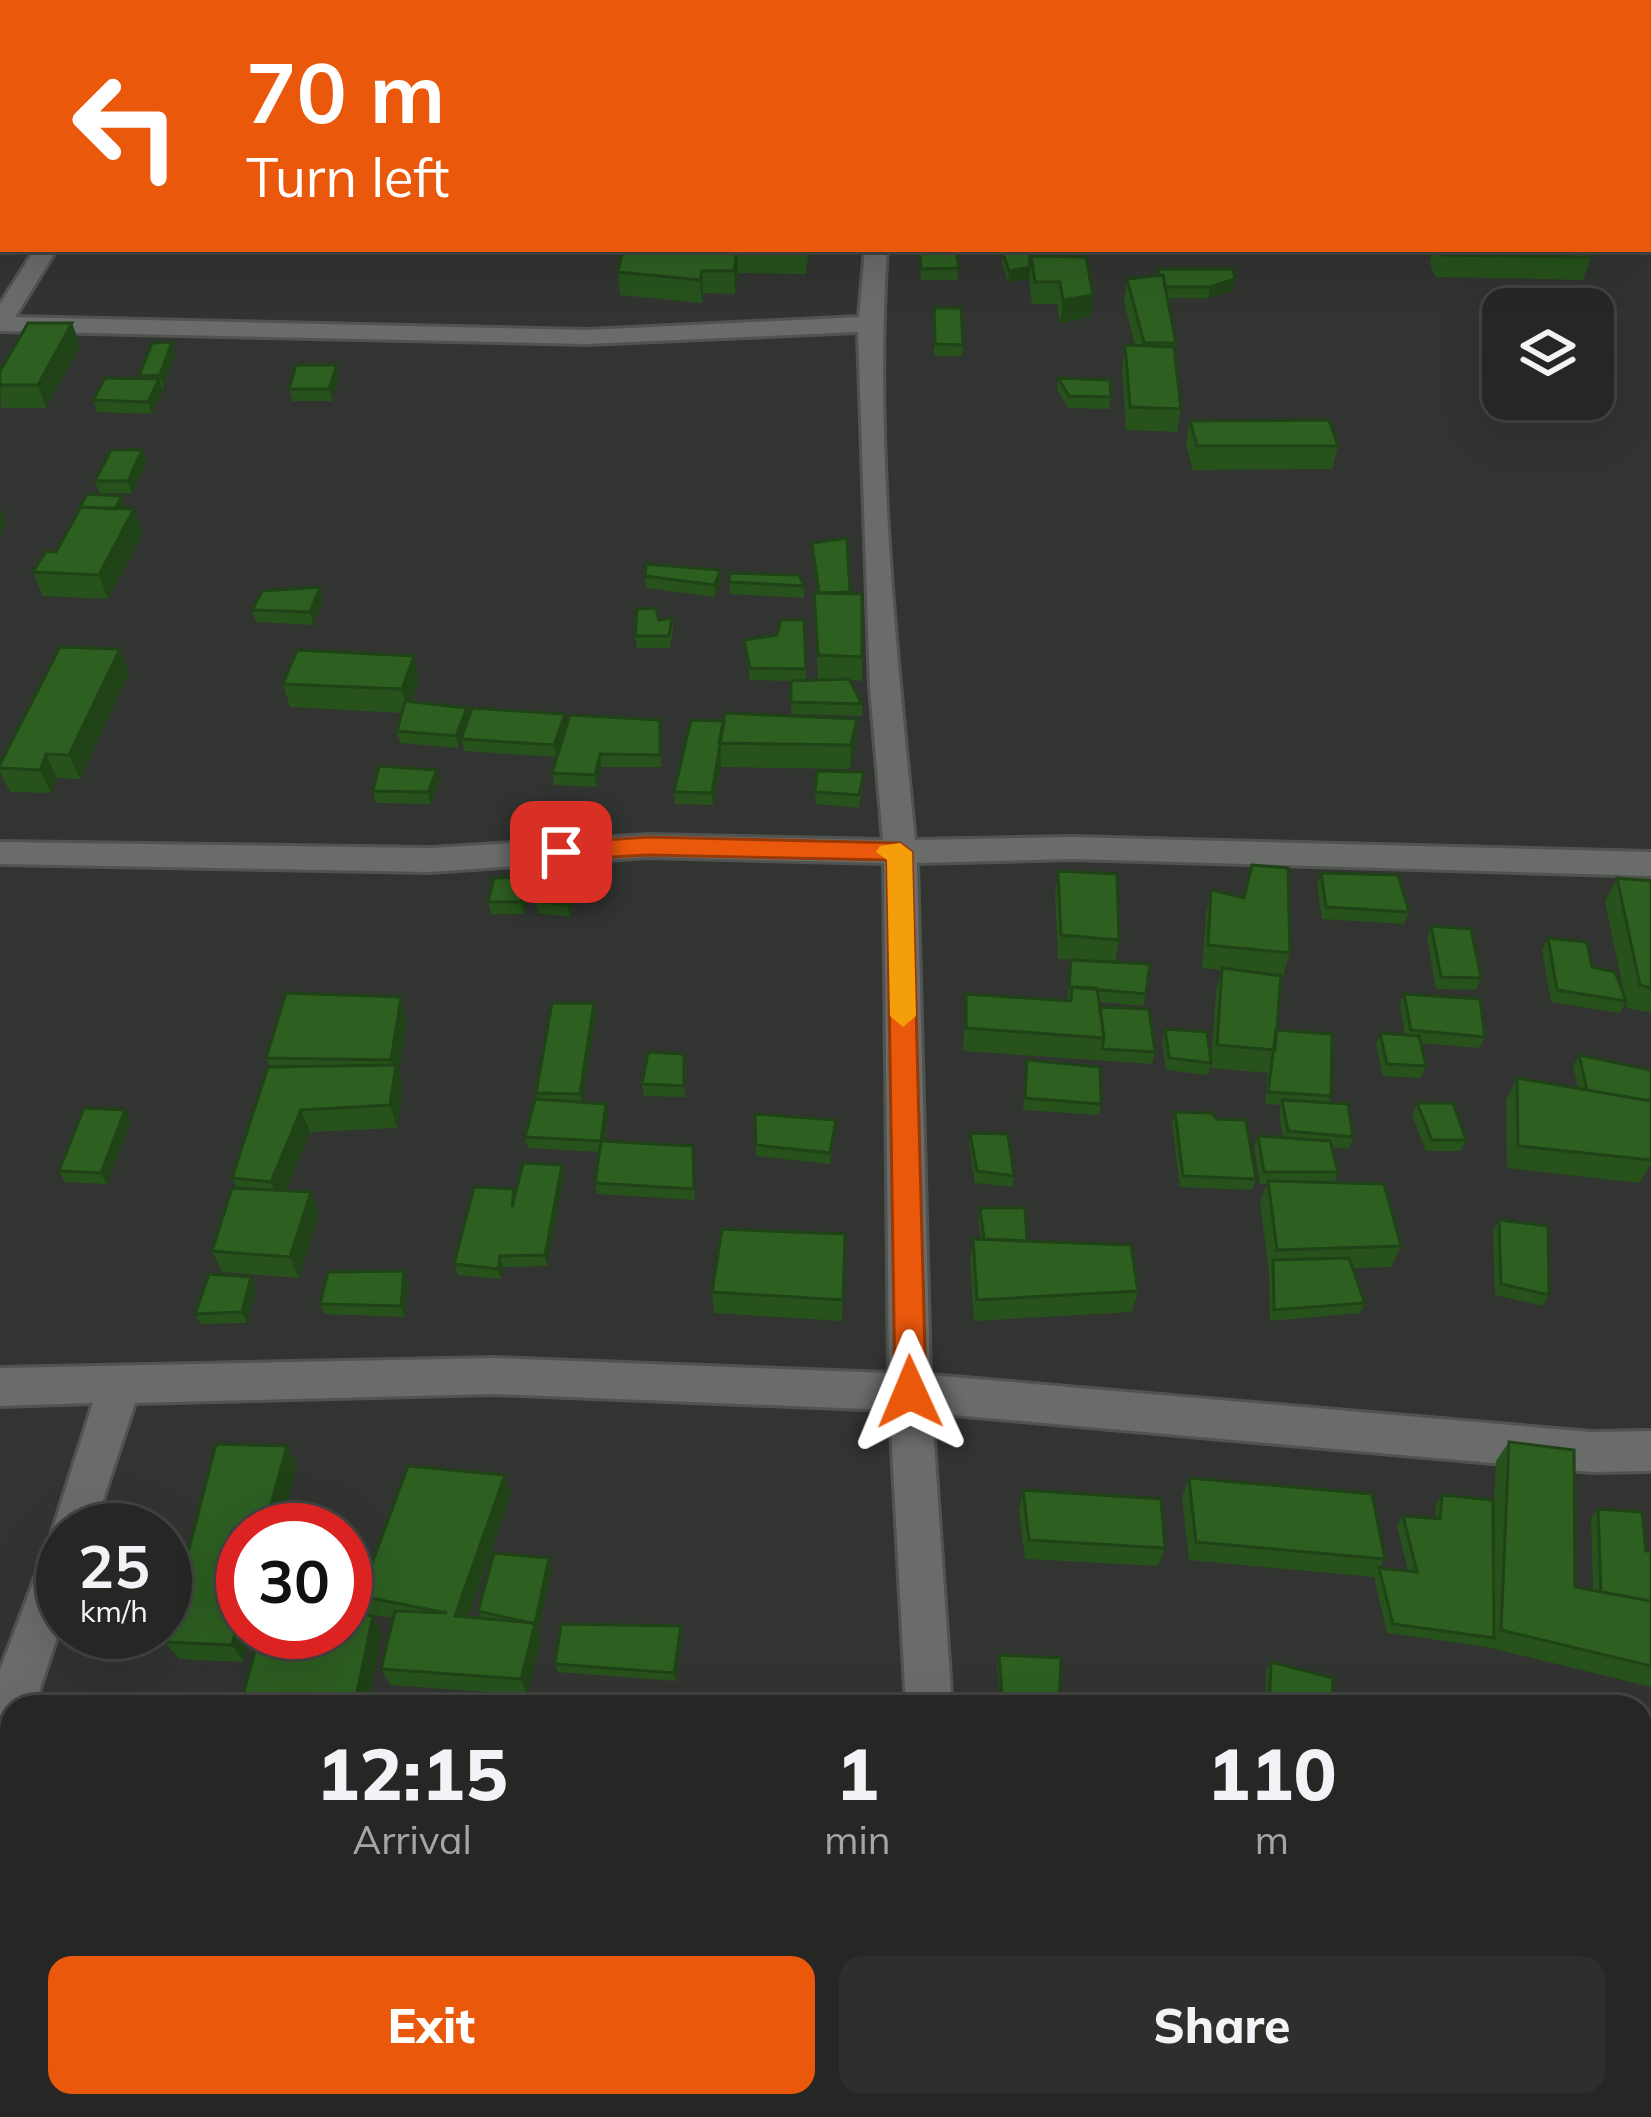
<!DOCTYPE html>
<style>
:root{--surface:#262725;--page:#2e2f2d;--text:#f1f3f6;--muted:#a4a5a7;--line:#424442;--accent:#ea580c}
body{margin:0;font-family:Mulish,sans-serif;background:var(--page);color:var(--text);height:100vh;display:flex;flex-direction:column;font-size:45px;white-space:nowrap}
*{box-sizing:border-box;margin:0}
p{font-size:39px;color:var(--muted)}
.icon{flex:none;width:66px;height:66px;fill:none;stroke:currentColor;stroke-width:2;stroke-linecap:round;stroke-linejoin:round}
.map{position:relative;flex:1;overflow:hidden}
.side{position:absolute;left:0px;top:1695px;width:1653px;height:423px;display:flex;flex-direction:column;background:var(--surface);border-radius:36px 36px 0 0;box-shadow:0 12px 48px #0002,0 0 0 3px var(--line)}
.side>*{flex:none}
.guide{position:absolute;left:0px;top:0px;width:1653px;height:252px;box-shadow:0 12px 48px #0002,0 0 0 3px var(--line);background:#ea580c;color:#fff;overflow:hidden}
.controls{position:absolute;left:1482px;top:288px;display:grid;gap:24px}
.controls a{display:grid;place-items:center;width:132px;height:132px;border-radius:24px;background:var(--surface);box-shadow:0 12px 48px #0002,0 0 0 3px var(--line);font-size:60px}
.speed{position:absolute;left:36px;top:1503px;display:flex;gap:24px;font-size:60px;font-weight:700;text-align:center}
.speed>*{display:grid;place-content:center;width:156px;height:156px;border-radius:50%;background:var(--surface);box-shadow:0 12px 48px #0002,0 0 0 3px var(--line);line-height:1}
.speed small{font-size:30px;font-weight:400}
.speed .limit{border:18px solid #d22;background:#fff;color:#111}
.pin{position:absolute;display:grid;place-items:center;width:102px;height:102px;color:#fff;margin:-51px;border-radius:24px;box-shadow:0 6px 18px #0006}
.me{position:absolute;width:132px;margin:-66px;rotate:359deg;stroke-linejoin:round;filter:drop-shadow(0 0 9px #0008)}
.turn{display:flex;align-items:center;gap:42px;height:252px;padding:0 48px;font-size:54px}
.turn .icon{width:156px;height:156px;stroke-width:2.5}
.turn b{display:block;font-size:84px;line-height:102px}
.eta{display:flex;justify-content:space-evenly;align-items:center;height:204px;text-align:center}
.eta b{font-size:72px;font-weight:800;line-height:84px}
.button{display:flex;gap:24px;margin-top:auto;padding:24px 48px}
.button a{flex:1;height:138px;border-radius:24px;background:var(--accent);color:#fff;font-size:48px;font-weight:800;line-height:138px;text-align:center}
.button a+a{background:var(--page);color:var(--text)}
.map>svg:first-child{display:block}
</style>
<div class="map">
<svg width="1651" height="2117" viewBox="0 0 1651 2117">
<rect width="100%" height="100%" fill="#323431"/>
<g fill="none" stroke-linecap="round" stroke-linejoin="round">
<defs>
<path id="street" d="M853,0H871L872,3H854Z
M1465,0H1483L1485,3H1467Z
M3,50V64L0,65V51Z
M0,117H3V129H0Z
M1650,174H1651V186H1650Z
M35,249H57L15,317L587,330L859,317L865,249H887C874,439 896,650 915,840L1072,837L1651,852V876L1072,859L917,863L930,1375L1592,1432L1651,1431V1471L1592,1472L932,1413L952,1707H906L890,1410L494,1394L135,1403L93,1530H63V1619L34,1707H12V1758L0,1763V1670L51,1535L93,1403L0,1406V1368L494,1358L889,1373L884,863L648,857L430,872L0,864V842L430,848L648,835L883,840L870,687L858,332L587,344L0,331V304Z
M924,2106H978L979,2117H925Z"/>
</defs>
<use href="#street" stroke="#515350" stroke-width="6"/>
<use href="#street" fill="#696c69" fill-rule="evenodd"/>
</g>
<path fill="#27521c" d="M201,0H294L295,3H225Z
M715,0H830V3H715Z
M623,249H808V257L806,274L738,273L735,294L703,293L702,303L620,295L618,272Z
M919,249H957L958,280H921Z
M1433,249H1586L1591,257L1583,280L1435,277L1430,263Z
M1003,253L1030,267L1031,256L1086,257L1091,317L1060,323L1057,304H1032L1029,279L1008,282L1002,264Z
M1158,269L1233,291L1208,298H1168L1176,343L1175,352L1181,409L1177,432L1126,430L1122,368L1125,345H1135L1124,302L1127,279L1157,276Z
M934,308L963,345L962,356H934Z
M72,323L80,346L46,408H1L0,371Z
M172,342L175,354L164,387H162L163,391L152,414L97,412L93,400L140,379L139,376Z
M339,377L332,401H292L289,389Z
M1058,378L1111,397L1109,409L1068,408L1057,390Z
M1190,421L1338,446L1332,469L1193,470L1186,444Z
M147,462L132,493H99L95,481Z
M122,496L125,509H134L143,533L108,599L43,596L33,572Z
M847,538L850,594H862V681L850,680L862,704V716L791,714L792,681L750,680L744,640L777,635L804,620L806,680L818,679L815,616L814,593H817L812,543Z
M729,573L804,586V598L730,594Z
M645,576L721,582L715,597L646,588Z
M323,600L313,625L256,622L252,610Z
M672,618L673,630L670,648H637L635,636L659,620Z
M129,673L80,779L57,778L51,793L10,792L0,772V764Z
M419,680L412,702L467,708L469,718L567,725L660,720L661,767H601L596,787L554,785L552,773L556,757L464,751L462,740L459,748L400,743L397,731L402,713L290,707L283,684Z
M857,719L856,743L850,769L721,767V765L713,805L675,804L674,792L724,721Z
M864,772L859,808L816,804L815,792Z
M440,782L430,804L376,803L373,791Z
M1058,871L1119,940L1115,962L1146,994L1143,1006L1099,1002L1100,1007L1155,1052L1152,1064L963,1051L966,994L1070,1001V999H1067L1071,960L1058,959L1055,895Z
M1321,873L1409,912L1404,924L1322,919L1317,885Z
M529,877L531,889L524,914H491L488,902Z
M574,877L576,889L570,917L538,913L535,901Z
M1617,878L1651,881V1013L1627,1008L1626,1002L1620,1013L1551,1002L1542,950L1548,938L1592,967L1625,997L1605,901Z
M1211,890L1290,953L1283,976H1281L1276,1030L1331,1096L1329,1103L1353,1137L1349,1149L1332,1147L1338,1172L1334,1183L1401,1246L1391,1267L1353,1268L1365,1303L1360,1313L1270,1321L1269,1271L1260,1203L1267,1184H1260L1254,1147L1258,1136L1283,1137L1279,1112L1281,1105L1265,1104L1268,1071L1267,1073L1211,1068L1216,992L1221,970L1202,968L1206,914Z
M1431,926L1481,978L1476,990L1436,989L1427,938Z
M1404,994L1485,1037L1479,1048L1421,1043L1426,1066L1421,1078L1383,1076L1376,1045L1380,1033L1405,1035L1400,1005Z
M594,1003L596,1015L582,1102L606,1104L608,1115L605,1141L693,1146L695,1200L597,1194L595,1183L600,1152L528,1148L525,1137L537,1099L536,1093Z
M407,1020L399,1073L403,1087L397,1128L310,1132L286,1191L311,1192L319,1214L299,1278L222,1272L212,1251L237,1189L232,1178L270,1066L266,1058Z
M1165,1029L1211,1063L1208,1075L1166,1070L1162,1041Z
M1579,1055L1651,1070V1164L1639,1183L1507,1168L1506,1100L1517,1078L1578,1088L1573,1066Z
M1027,1060L1101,1104L1099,1115L1023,1110Z
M686,1066L685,1097L644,1096L642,1084Z
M1417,1103L1466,1140L1461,1151H1426L1412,1115Z
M125,1110L131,1121L107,1184L65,1182L59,1171Z
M1175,1112L1256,1179L1252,1190L1180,1187L1172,1123Z
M755,1114L836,1120L830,1164L756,1156Z
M970,1133L1014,1176L1012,1187L975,1183L969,1144Z
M564,1176L547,1266L503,1267L501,1279L458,1275L454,1264L514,1189L515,1195Z
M980,1208L1027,1241L1138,1291L1132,1312L974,1321L970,1260L973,1239H981L978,1219Z
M1499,1220L1549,1295L1542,1306L1495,1295L1493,1231Z
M845,1234L842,1321L714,1313L712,1292Z
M404,1271L408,1282L405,1317L325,1314L320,1304Z
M256,1288L247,1323L201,1324L195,1314Z
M1509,1442L1575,1587L1593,1590L1591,1518L1598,1509L1646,1551H1651V1687L1487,1647L1387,1633L1374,1577L1189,1560L1182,1497L1189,1478L1385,1559L1379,1568L1408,1571L1397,1526L1403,1516L1435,1519L1436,1505L1442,1495L1493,1526L1496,1461Z
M287,1446L297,1465L280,1530H243L244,1662L179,1659L165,1642Z
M505,1475L511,1494L468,1617L481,1618L478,1611L549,1558L552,1568L538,1632L541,1640L527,1695L390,1685L381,1669L393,1618L369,1614L360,1596Z
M1023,1490L1165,1548L1158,1566L1025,1559L1019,1509Z
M681,1626L682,1635L676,1681L558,1672L555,1664Z
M382,1633L367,1707H248L242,1699Z
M999,1655L1059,1707H1001L997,1664Z
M1271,1662L1332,1707H1265L1266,1670Z
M1641,1785L1651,1786V1864L1641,1863Z
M311,2106H415L412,2117H373Z
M663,2106H830L829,2117H698Z
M1040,2106H1122L1123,2117H1040Z
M1453,2106H1512L1536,2117H1453Z"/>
<path fill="#204217" d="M2,234L3,249L0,253V237Z
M737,250L738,273L735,294L734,271Z
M1030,267L1029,279L1008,282L1009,271Z
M702,271L703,293L702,303L700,280Z
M1235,279L1233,291L1208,298L1210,287Z
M1093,295L1091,317L1060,323L1063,300Z
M72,323L80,346L46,408L38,385Z
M172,342L175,354L164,387L160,375Z
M337,365L339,377L332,401L329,389Z
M159,379L163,391L152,414L148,402Z
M142,450L147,462L132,493L128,481Z
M122,496L126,508L116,526L112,514Z
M0,508L6,523L0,536Z
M134,509L143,533L108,599L99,575Z
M720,570L721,582L715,597V585Z
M320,587L323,600L313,625L310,612Z
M120,649L129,673L80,779L69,755Z
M414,656L419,680L408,713L402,689Z
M467,708L469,720L459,748L456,736Z
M565,714L567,726L556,757L554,745Z
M857,719L856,743L850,769L851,745Z
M720,752L721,765L713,805L712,793Z
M46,754L57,778L51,793L40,770Z
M600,754L601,767L596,787L595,775Z
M437,770L440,782L430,804L428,792Z
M529,877L531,889L524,914L521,902Z
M574,877L576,889L570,917L568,905Z
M401,997L407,1020L399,1073L403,1087L397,1128L390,1105L395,1074L391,1060Z
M594,1003L596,1015L582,1105L580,1094Z
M606,1104L608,1115L603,1152L601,1141Z
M125,1110L131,1121L107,1184L101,1173Z
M301,1110L310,1132L280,1204L271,1182Z
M562,1165L564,1176L547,1266L545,1255Z
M311,1192L319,1214L299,1278L290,1257Z
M500,1256L503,1267L501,1279L498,1269Z
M404,1271L408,1282L405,1317L401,1306Z
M251,1277L256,1288L247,1323L242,1312Z
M287,1446L297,1465L280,1530H264Z
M505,1475L511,1494L463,1633L455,1616Z
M549,1558L552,1568L538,1632L535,1624Z
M243,1605V1632H252L244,1662L232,1645Z
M373,1616L382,1633L367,1707H354Z
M535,1623L541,1640L527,1695L521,1679Z
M681,1626L682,1635L676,1681L674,1673Z
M191,2106H209L206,2117H188Z
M409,2106H415L412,2117H406Z"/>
<path fill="#2d5f21" stroke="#204217" stroke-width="3" d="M249,0H289L286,3Z
M476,0H506L505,3H475Z
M761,0H798V3H761Z
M949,0H1003L1002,3H966L949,2Z
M1063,0H1106L1107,3H1064Z
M1241,0H1396L1397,3H1243Z
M623,249H806V252L737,250L734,271H702L700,280L618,272Z
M919,249H956L959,268L921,269Z
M1439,249H1586L1591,257L1441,255Z
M1029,251L1030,267L1009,271L1003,253Z
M1031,256L1086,257L1093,295L1063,300L1060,282H1035Z
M1158,269H1233L1235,279L1210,287H1165L1163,275L1159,276Z
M1163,275L1176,343H1144L1127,279Z
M934,308H961L963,345L935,344Z
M28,323H72L38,385H0V371Z
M172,342L160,375L139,376L152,343Z
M1125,345L1174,347L1181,409L1130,407Z
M296,365H337L329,389H289Z
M105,378L159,379L148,402L93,400Z
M1058,378L1110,380L1111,397L1069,396Z
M1329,420L1338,446H1197L1190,421Z
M111,450H142L128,481H95Z
M87,494L122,496L115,509L81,507L77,513Z
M81,507L134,509L99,575L33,572L46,551L56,552Z
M847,538L850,592L819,593L812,543Z
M646,564L720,570L715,585L645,576Z
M729,573L799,575L804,586L730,582Z
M320,587L310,612L252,610L262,591Z
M814,593L862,594V657L818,655Z
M656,608L659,620L672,618L669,636H635L637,609Z
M781,620H804L806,669L750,668L744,640L777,635Z
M60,647L120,649L69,755L46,754L40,770L0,768V764Z
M297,650L414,656L402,689L283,684Z
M849,679L862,704L791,702V681Z
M405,701L467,708L456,736L397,731Z
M472,708L565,714L554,745L461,739Z
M725,713L857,719L851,745L719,743Z
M570,715L660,720V755L600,754L595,775L552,773Z
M691,720L724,721L712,793L674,792Z
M379,766L437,770L428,792L373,791Z
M817,771L864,772L859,795L815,792Z
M1252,865L1288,868L1290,953L1208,945L1211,890L1244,898Z
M1058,871L1117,874L1119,940L1061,935Z
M1321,873L1398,875L1409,912L1326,907Z
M529,877L521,902H488L494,878Z
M574,877L568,905L535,901L541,878Z
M1617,878L1651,881V988L1640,985Z
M1431,926L1471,929L1481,978L1441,977Z
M1548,938L1587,942L1592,967L1615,972L1626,1001L1557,990Z
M1071,960L1150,964L1146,994L1069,987Z
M1222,968L1281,976L1275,1050L1217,1045Z
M1072,987L1097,988L1104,1038L966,1028V994L1071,1001Z
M286,993L401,997L391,1060L266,1058Z
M1404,994L1480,999L1485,1037L1411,1030Z
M552,1003H594L580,1094L536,1093Z
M1100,1007L1149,1009L1155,1052L1102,1049L1104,1038Z
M1165,1029L1207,1032L1211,1063L1169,1058Z
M1276,1030L1332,1034L1331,1096L1268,1092Z
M1380,1033L1419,1036L1426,1066L1387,1064Z
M648,1052L684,1054V1086L642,1084Z
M1579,1055L1651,1070V1101L1587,1090Z
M1027,1060L1100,1067L1101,1104L1025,1098Z
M396,1065L390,1105L301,1110L271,1182L232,1178L268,1067Z
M1517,1078L1651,1101V1160L1518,1146Z
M535,1099L606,1104L601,1141L525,1137Z
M1282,1100L1348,1104L1353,1137L1288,1131Z
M1417,1103H1453L1466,1140H1432Z
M84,1108L125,1110L101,1173L59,1171Z
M1175,1112L1211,1113L1217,1119L1246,1120L1256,1179L1183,1176Z
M755,1114L836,1120L830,1153L756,1145Z
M970,1133L1008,1134L1014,1176L977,1171Z
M1258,1136L1330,1141L1338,1172H1264Z
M601,1141L693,1146L694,1189L595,1183Z
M523,1163L562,1165L545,1255L500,1256L498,1269L454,1264L474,1187L514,1189L512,1207Z
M1268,1181L1384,1184L1401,1246L1277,1250Z
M232,1188L311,1192L290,1257L212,1251Z
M980,1208H1025L1027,1241L984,1239Z
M1499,1220L1548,1226L1549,1295L1501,1284Z
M722,1229L845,1234L843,1300L712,1292Z
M973,1239L1131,1245L1138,1291L977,1300Z
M1349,1258L1365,1303L1274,1310L1273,1260Z
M404,1271L401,1306L320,1304L328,1272Z
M209,1274L251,1277L242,1312L195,1314Z
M1509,1442L1574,1450L1575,1587L1651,1601V1666L1501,1630Z
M216,1444L287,1446L264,1530H243V1605L232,1645L165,1642Z
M408,1466L505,1475L455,1616L535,1623L521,1679L381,1669L395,1611L447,1613L360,1596Z
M1189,1478L1372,1494L1385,1559L1196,1542Z
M1023,1490L1161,1499L1165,1548L1029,1540Z
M1442,1495L1493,1500L1494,1638L1393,1624L1379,1568L1417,1572L1403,1516L1440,1519Z
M1598,1509L1642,1512L1646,1551H1651V1601L1601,1592Z
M494,1553L549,1558L535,1624L478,1611Z
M345,1612L373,1616L354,1707H283L242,1699L260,1632H345Z
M561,1624L681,1626L674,1673L555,1664Z
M999,1655L1061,1658L1059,1707H1003Z
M1271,1662L1333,1678L1332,1707H1269Z
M1641,1785L1651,1786V1849L1641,1848Z
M18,2106H191L188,2117H14Z
M331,2106H409L406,2117H393Z
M687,2106H829L828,2117H722Z
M830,2106H885L882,2117H829Z
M1046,2106H1122L1123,2117H1046Z
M1461,2106H1512L1535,2112L1536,2117H1461Z"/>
<path fill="#ea580c" stroke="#983908" stroke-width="3" d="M648,837L900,843L912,852L926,1392L922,1402H899L895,1392L887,860L648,855L561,860L548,852L561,843Z"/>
<path fill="#f59e0b" d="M900,843L912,852L916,1016L903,1027L890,1016L887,860L876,852L880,846Z"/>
</svg>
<div class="controls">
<a><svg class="icon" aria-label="layers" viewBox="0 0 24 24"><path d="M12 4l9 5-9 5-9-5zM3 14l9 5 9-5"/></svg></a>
</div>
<div class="speed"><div>25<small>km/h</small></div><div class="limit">30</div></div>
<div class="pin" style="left:561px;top:852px;background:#d93025"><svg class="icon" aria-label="arrive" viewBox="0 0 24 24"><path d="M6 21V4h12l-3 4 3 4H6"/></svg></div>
<svg class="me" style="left:910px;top:1392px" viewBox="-20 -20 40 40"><path d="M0-17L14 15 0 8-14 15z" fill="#ea580c" stroke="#fff" stroke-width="4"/></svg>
<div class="guide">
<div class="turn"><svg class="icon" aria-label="left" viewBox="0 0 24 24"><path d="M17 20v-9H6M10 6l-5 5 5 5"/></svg><div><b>70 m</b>Turn left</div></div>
</div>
<section class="side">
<div class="eta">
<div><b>12:15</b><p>Arrival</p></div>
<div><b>1</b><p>min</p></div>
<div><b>110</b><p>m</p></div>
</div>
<div class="button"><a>Exit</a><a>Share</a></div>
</section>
</div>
